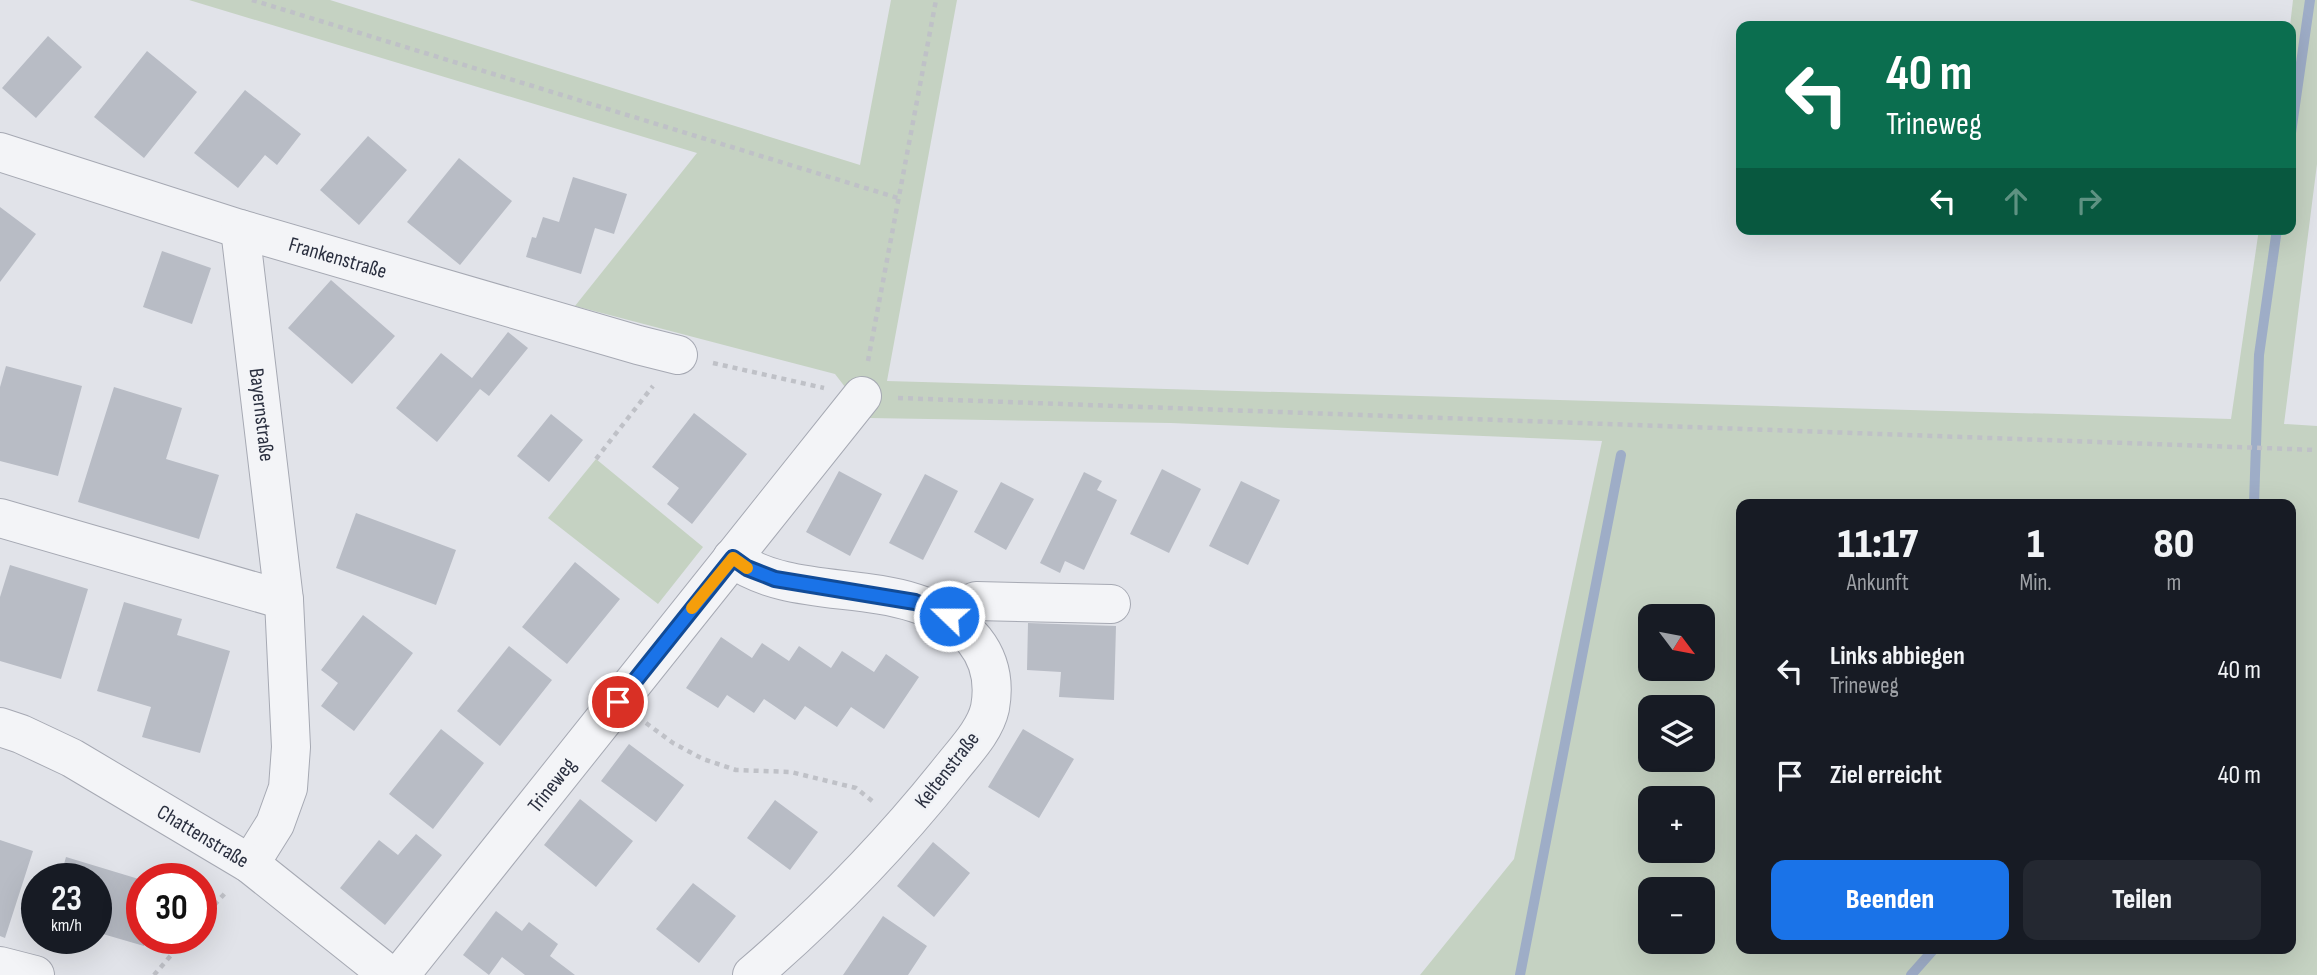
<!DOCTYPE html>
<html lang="de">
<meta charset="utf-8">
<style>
:root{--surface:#171b24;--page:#242831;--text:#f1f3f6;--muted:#9ea1a6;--accent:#1a73e8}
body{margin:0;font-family:"Sofia Sans Condensed",sans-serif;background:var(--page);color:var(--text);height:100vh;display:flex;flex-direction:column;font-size:26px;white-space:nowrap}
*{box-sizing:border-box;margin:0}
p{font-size:23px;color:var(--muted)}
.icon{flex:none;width:38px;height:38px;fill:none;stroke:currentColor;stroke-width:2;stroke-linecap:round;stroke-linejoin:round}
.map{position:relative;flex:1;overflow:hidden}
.sheet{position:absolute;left:1736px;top:499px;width:560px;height:455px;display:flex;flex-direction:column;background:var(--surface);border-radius:14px;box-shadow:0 7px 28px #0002}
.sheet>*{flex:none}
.top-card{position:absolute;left:1736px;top:21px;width:560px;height:214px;border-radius:14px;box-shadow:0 7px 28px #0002;background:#0b6e4f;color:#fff;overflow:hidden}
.needle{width:46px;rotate:122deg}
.buttons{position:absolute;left:1638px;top:604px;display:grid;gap:14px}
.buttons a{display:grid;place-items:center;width:77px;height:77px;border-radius:14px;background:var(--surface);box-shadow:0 7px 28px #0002;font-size:35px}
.speed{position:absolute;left:21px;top:863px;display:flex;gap:14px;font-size:35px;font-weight:700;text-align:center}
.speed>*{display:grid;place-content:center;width:91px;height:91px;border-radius:50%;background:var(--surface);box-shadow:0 7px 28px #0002;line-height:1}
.speed small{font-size:18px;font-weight:400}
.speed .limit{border:10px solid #d22;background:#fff;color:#111}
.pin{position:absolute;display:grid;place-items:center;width:60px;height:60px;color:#fff;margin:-30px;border:4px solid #fff;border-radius:50%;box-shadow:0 2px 7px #0007}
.me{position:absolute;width:77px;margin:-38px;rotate:292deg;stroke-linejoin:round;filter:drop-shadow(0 0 5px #0008)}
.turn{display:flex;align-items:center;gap:24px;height:147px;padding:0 35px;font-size:32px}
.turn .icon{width:91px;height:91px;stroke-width:2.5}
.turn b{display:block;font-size:49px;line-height:60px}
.lanes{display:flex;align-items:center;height:66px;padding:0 35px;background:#0003;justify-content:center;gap:35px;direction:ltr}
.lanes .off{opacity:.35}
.eta{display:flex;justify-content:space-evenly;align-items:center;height:119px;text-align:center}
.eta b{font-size:42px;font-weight:800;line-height:49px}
.action{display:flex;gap:14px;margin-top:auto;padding:14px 35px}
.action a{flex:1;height:80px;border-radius:14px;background:var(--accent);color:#fff;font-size:28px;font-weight:800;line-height:80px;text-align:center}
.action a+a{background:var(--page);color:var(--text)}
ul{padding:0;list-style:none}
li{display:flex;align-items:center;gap:21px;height:105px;padding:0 35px}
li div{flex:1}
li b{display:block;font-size:26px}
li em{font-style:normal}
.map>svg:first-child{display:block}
</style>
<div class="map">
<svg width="2317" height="975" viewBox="0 0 2317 975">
<rect width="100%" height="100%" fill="#e1e3e9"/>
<path fill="#c5d2c2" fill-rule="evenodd" d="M189,0H330L860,165L891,0H957L887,381L2231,419L2259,229H2291L2290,26L2293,0H2317V164L2284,424L2317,426V975H1420L1514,859L1602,441L1171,423L869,418L835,374L575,306L697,153ZM1741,504H2291V948H1741ZM1650,616H1703V668H1650ZM1650,707H1703V760H1650ZM1650,798H1703V850H1650ZM1650,889H1703V942H1650Z
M596,459L703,547L658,604L548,518Z"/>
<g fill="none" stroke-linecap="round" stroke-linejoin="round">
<path stroke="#9eadc7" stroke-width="10" d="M2291,133L2310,0
M2254,504L2259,355L2277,229
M1520,975L1621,455
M1911,975L1935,948"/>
</g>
<path fill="#b8bcc5" d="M48,36L82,67L36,118L2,88Z
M147,51L197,92L144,158L94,117Z
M245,90L301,134L277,165L265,155L238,188L194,153Z
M368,136L407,170L359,225L320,190Z
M459,158L512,201L460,265L407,222Z
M573,177L627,194L614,234L595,228L581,274L526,257L532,237L536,238L543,217L559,222Z
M0,207L36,234L0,282Z
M162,251L211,268L192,324L143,307Z
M331,280L395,336L352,384L288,328Z
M508,332L528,348L489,396L480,389L437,442L396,408L441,353L472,378Z
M6,366L82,386L58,476L0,461V387Z
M114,387L182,408L166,459L219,475L199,539L78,502Z
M694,413L747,454L692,524L667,504L679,488L652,467Z
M551,414L583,440L549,482L517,456Z
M1162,469L1201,489L1169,553L1130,534Z
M839,471L882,494L850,556L806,532Z
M1084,472L1102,481L1097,490L1117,500L1084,570L1065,561L1060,573L1040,563Z
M925,474L958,491L923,560L889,543Z
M1241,481L1280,500L1248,565L1209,546Z
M1001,482L1034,499L1006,550L974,532Z
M356,513L456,550L436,605L336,568Z
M575,562L620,599L567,664L522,627Z
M10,565L88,589L61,679L0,661V597Z
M124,602L182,619L177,635L230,651L200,753L142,737L151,707L97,691Z
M363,615L413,653L354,731L321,706L338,683L321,670Z
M1028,623L1116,626L1114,700L1059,697L1061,672L1027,670Z
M721,637L752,658L762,643L789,661L799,646L831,668L842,651L874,672L886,654L919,677L884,729L851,707L837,727L805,706L795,720L764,699L754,713L727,695L718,708L686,688Z
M509,646L552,680L500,746L457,711Z
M441,729L484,763L433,829L389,794Z
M1023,729L1074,759L1039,818L988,787Z
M629,744L684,785L656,822L601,781Z
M580,799L633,841L596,887L544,845Z
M775,800L818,832L790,870L747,838Z
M416,834L442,855L385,925L340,888L379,840L398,855Z
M0,840L33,851L5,938L0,936Z
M933,842L970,873L934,917L897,886Z
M66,857L142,880V938H146L144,946L96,932V878H60Z
M693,883L736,916L699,963L656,929Z
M496,911L522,931L529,922L558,944L550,956L575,975H525L502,957L489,975L463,955Z
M883,916L927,946L908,975H843Z"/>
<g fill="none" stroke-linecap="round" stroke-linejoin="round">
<defs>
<g id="minor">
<path id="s1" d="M0,152L240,229L638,345L678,355"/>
<path id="s2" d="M240,229L284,600L291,747L288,788L275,824L250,864"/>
<path d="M0,518L284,600"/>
<path d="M732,558C782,595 857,584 915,603C964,618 1000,653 990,708C985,731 964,752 950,770C891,844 824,913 752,975"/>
<path d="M949,616L960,608L976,601L1111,604"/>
<path id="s3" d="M0,727L21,734L72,758L250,864L389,975"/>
<path d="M0,966L35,975"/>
<path id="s4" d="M400,975L862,396"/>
</g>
</defs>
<use href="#minor" stroke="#a6a9b3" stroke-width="40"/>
<path stroke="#bfc1c7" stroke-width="4.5" stroke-dasharray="5 5" stroke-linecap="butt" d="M252,0L898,198
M868,361L936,0
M713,363L824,388
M898,398L2317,450
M596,459L653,386
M646,723L673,743L703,759L736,770L791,772L856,788L876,804
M201,920L226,892
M154,975L186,938"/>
<use href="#minor" stroke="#f3f4f7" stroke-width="38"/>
</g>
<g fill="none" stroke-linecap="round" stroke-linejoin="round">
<defs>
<path id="route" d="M618,702L733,558L747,568L775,579L915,602L949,616"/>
</defs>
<use href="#route" stroke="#114b97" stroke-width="18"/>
<use href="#route" stroke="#1a73e8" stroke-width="12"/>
<path stroke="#f59e0b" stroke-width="12" d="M692,608L733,558L747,568"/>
</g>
<g text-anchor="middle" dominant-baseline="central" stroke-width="5" stroke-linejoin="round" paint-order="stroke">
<g font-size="21" fill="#2a2f3f" stroke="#f0f2f6">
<text stroke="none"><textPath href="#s1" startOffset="354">Frankenstraße</textPath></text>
<text stroke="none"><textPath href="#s2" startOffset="187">Bayernstraße</textPath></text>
<text transform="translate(947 770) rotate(-52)">Keltenstraße</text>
<text stroke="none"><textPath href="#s4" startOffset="243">Trineweg</textPath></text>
<text stroke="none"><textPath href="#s3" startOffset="231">Chattenstraße</textPath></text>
</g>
</g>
</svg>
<div class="buttons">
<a><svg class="needle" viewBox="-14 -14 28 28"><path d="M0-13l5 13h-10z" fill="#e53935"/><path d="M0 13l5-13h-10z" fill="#9ea1a6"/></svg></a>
<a><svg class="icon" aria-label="layers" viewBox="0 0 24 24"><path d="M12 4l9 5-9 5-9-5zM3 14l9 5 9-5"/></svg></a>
<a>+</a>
<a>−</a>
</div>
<div class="speed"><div>23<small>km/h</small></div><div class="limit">30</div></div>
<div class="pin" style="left:618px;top:702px;background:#d93025"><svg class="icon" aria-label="arrive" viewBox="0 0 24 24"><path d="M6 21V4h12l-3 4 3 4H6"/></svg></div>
<svg class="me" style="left:949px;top:616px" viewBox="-20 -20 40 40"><circle r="17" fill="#1a73e8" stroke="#fff" stroke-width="3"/><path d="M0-11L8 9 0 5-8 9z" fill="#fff"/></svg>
<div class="top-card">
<div class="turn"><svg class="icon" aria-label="left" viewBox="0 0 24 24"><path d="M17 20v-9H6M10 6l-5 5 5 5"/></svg><div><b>40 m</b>Trineweg</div></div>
<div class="lanes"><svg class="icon" aria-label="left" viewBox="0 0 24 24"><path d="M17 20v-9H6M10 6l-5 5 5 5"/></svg><svg class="icon off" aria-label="ahead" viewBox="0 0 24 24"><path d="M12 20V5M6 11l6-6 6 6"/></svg><svg class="icon off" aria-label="right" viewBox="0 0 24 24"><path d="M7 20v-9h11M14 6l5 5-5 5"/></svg></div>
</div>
<section class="sheet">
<div class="eta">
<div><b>11:17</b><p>Ankunft</p></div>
<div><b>1</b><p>Min.</p></div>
<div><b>80</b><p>m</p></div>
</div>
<ul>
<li><svg class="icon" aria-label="left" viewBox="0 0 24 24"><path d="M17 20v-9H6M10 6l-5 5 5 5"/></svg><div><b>Links abbiegen</b><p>Trineweg</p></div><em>40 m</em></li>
<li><svg class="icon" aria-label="arrive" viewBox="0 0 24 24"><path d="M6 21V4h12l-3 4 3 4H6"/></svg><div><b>Ziel erreicht</b></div><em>40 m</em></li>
</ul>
<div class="action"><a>Beenden</a><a>Teilen</a></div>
</section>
</div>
